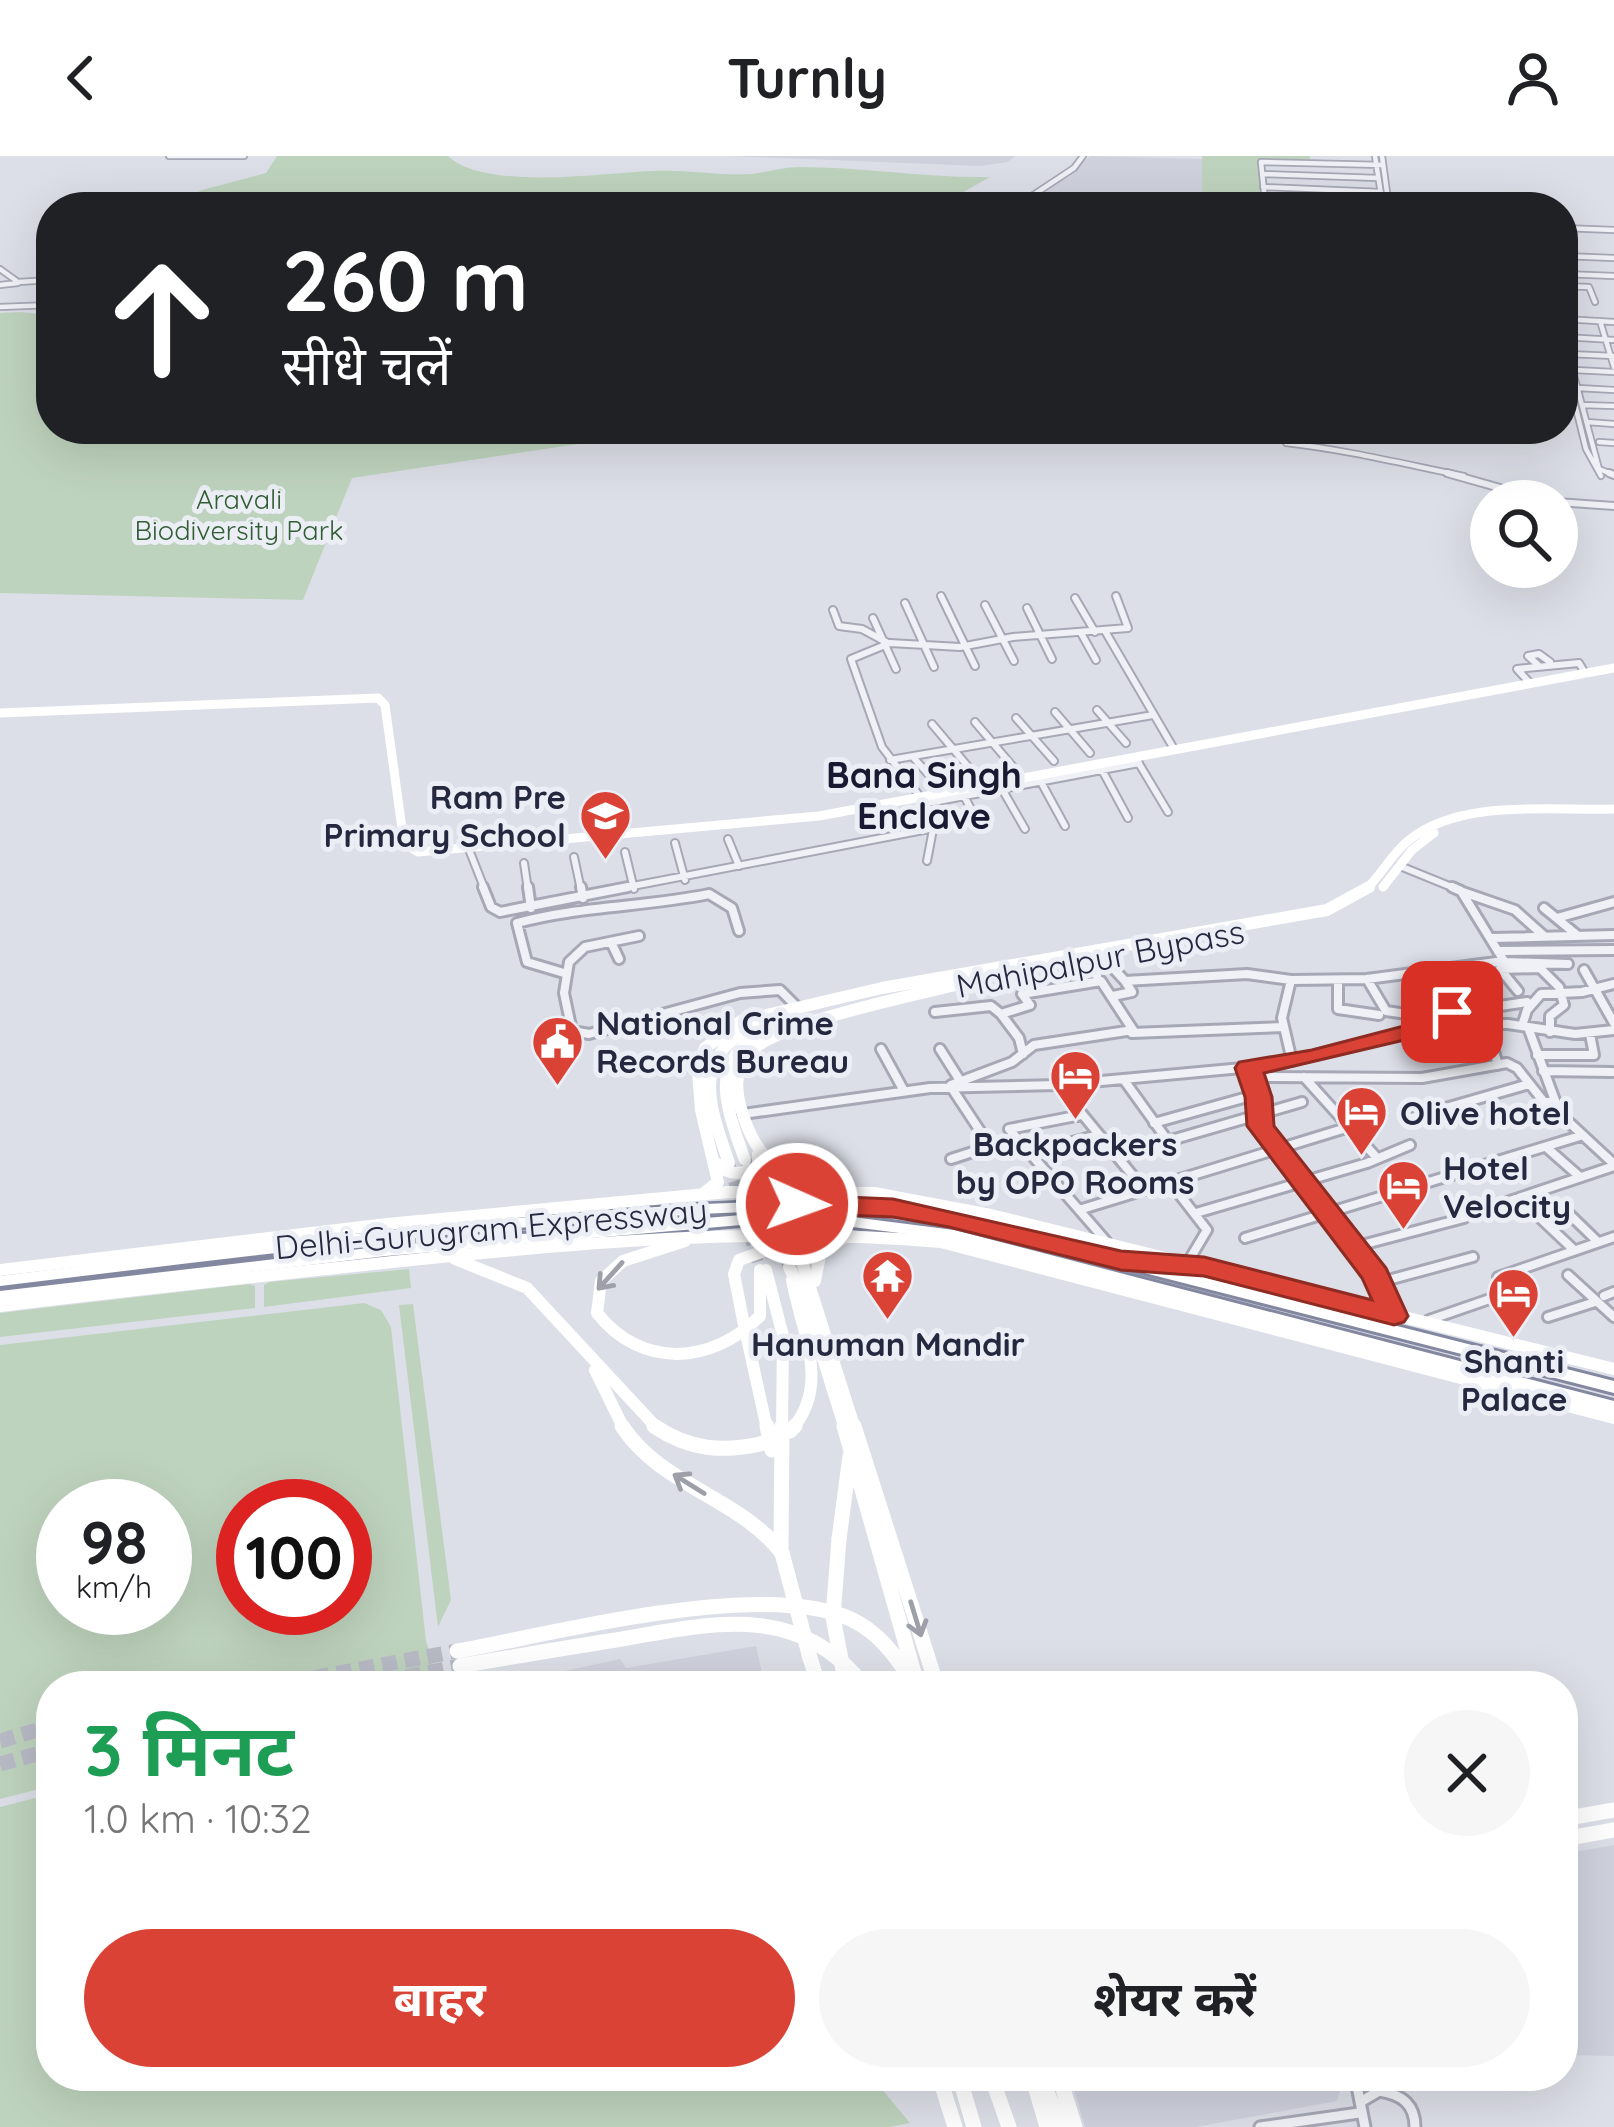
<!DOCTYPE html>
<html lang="hi">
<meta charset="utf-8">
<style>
:root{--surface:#fff;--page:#f6f6f6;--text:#202124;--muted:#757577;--accent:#da4235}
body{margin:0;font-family:Quicksand,"Noto Sans Devanagari",sans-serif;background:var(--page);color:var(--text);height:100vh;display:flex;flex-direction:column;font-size:45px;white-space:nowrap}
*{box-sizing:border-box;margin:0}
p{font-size:39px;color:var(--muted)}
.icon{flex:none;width:66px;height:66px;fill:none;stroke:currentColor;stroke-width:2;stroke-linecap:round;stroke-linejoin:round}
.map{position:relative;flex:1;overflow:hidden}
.panel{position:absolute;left:36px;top:1515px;width:1542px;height:420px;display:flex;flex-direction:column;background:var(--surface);border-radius:48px;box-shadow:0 12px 48px #0002}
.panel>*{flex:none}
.top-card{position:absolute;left:36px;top:36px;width:1542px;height:252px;border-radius:48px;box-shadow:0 12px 48px #0002;background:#202124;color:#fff;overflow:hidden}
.fabs{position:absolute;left:1470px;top:324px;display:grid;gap:24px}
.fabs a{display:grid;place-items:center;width:108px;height:108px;border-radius:50%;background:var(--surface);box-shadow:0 12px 48px #0002;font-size:60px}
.speed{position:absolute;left:36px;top:1323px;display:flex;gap:24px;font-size:60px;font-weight:700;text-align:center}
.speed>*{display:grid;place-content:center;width:156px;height:156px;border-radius:50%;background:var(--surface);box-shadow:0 12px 48px #0002;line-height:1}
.speed small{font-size:30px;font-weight:400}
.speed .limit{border:18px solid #d22;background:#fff;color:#111}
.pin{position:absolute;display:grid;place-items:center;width:102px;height:102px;color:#fff;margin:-51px;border-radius:24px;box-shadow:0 6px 18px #0006}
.me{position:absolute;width:132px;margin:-66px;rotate:92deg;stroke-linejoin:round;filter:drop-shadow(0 0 9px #0008)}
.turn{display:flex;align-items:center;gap:42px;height:252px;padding:0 48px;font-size:54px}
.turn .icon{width:156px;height:156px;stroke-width:2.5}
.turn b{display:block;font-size:84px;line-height:102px}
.round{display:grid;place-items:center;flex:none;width:126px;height:126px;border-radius:63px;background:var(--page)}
.overview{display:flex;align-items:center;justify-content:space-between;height:204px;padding:0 48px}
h1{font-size:72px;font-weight:700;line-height:90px;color:#1e9e55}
.cta{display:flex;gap:24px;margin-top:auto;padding:24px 48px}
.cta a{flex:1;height:138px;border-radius:72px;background:var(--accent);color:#fff;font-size:48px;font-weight:700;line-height:138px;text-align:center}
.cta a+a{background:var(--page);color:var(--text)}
header{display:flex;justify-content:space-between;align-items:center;height:156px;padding:0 48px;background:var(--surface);font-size:54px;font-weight:700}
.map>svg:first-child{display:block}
</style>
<header><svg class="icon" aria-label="back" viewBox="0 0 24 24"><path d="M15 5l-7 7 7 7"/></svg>Turnly<svg class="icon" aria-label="person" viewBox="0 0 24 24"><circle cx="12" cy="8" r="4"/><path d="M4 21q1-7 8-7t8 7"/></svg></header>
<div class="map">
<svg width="1614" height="1971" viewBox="0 0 1614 1971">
<rect width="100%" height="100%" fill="#dddfe8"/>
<path fill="#cfd1dd" d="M728,0H1015L1008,6L980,10Z
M1090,0L1202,3V51H1015L1068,21Z
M756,1490L763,1521L794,1517L797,1530H495L620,1503L626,1512Z
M1614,1689V1900L1563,1899V1698Z
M1070,1920H1341L1343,1925L1337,1945L1196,1971H1085Z"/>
<path fill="#bed3bd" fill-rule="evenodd" d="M277,0H448C485,35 602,17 652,15C686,13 720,20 753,18C768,16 783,11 799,11C863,11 926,22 990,21L937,51H170L202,34L266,17Z
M1202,0H1310V4L1259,3L1263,46L1304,48L1305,41L1356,42L1377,37V40L1340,51H1202Z
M20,156L51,159V273H679L352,322L303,444L0,437V157Z
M409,1113L411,1132L264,1151V1129L269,1126Z
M249,1128L255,1130V1152L0,1181V1157Z
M364,1147L381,1154L391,1171L426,1485L440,1530H51V1630L0,1643V1189ZM63,1350H165V1452H63ZM243,1350H345V1452H243Z
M413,1148L451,1444L438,1471L399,1149Z
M51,1638V1920H871L910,1967L890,1971H0V1651Z"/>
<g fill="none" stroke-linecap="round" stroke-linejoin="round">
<path stroke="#b8bbc6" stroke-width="12" stroke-dasharray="12 6" stroke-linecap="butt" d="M746,1005L789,1111
M729,1008L760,1114"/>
<path stroke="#b8bbc6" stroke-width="15" stroke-dasharray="15 8" stroke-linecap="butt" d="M269,1530L457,1495
M361,1530L460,1510
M0,1585L51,1570
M0,1608L51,1594"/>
<defs>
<path id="street-far3" d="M169,0H244
M1375,0L1383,51
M1382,0L1389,51
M1262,18L1378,22
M1263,31L1381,36
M1298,46L1265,45L1261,6L1383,9
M1015,51L1074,12L1083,0
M1563,72L1614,74
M1563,100L1614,102
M0,113L18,126L51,124
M1563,118L1614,120
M0,129L18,127
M1563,130L1589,131L1595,146
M0,151L51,149
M1563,163L1614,166
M1600,165L1614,211
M1563,178L1599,313L1614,319
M1564,181L1614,184
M1568,198L1614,200
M1563,200L1586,293L1601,320
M1574,214L1614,216
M1578,232L1614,234
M1582,249L1614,250
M1587,266L1614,268
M1276,273L1286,287C1347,294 1404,308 1464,320
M1599,286L1614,287"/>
<path id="street-far2" d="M1447,317L1546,345
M1609,317L1614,319
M1557,346L1614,350
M941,440L975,510
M1075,442L1095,476
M905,447L934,511
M985,449L1014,505
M1027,452L1052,503
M833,454L839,470L862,473L886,486
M873,462L896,513
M1105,475L1174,593
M1081,477L1096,504
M1538,509L1528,500L1539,498L1550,506
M1529,526L1517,513L1579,507L1585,517
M1097,554L1126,587
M1055,556L1090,597
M1016,562L1054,605
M975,566L1014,612
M932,568L976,620
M913,601L936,627
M890,604L1153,559
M1138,606L1168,656
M1102,614L1128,662
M1041,626L1065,670
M1002,633L1025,673
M964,640L979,668
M928,647L1139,607
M728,683L739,710
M675,687L685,724
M468,691L485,734
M625,696L634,733
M574,701L581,734
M927,705L934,668L931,655L882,591L851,503L890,487L960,491L1013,481L1128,472L1116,440
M524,707L528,734
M1400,710L1459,734
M612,734L934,672"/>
<path id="street-far1" d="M483,731L491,751L500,756L628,731
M528,731L531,752
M581,731L583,742
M1463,736L1515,754L1543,779
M1544,752L1577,779
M1557,762L1614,746
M639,780L585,791L569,806L564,837L572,875L589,878L740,837L780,834L795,849
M1492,782L1614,779
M611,786L619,803
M1499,795L1614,794
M1101,799L1125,825L1247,818L1291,824L1282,862L1292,905
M1083,802L1097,820
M1504,806L1568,808
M1468,810L1482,830
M1500,813L1540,812L1559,831L1564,849L1550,860V876
M1500,813L1518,835
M1584,814L1614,867
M564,817L527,806L517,767C580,750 645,751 709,738L732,752L739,775
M1367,823L1386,855L1427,861L1527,846
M1292,824L1367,823L1504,805L1461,735L1452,731
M1338,824V853L1379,859
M1113,840L1132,836L1125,825
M935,856L991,850L1001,858L1030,849L1022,838L1101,825L1133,874L1034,889L1012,906L951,929
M1001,858L1019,882L1023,898
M1486,868L1498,909
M1522,870L1527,854L1541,838L1582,836L1614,828
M1529,874L1560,958L1614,1008
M1132,877L1283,871
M881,893L904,935
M940,893L959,923
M1537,899H1594L1590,878
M1543,915L1612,916
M1251,919L1261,970L1376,1119L1393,1158
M1253,921L1422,922L1507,907L1517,912L1544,946H1553
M1304,921L1377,1002
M1124,924L1168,985L1302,946
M1059,930L1143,1032
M951,931L990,990
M743,958L930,932L1058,929L1274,909L1442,868H1508L1575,878L1614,874
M1081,959L1009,973L1106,1085
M1411,962L1529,928
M1154,967L1258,938
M1546,991L1580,1021
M1030,998L1098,979
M951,1003L1016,982
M1169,1025L1207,1074L1188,1106
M1519,1042L1574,1094
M1563,1052L1598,1086
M1079,1054L1372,964
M1196,1057L1367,1007L1410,989
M1471,1058L1614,1010
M1245,1082L1580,980
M1354,1091L1464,1062
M1568,1119L1614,1161
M1498,1121L1614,1081
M1381,1126L1473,1101
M1604,1140L1614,1136
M1548,1161L1595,1146
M1429,1164L1507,1137"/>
<path id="street" d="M1355,1920L1365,1971
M1362,1945L1379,1935C1401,1938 1415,1948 1415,1971
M1260,1971L1359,1957"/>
<path id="highway" d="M805,1045L901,1050L949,1057L1166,1112L1164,1109L1166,1105C1179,1102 1197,1104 1210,1107L1212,1111L1210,1115L1176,1114L1614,1225V1237L949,1067L901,1060L805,1055L954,1074L1614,1245V1257L954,1084L798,1064L386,1100L0,1145V1135L386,1090L786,1055C700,1056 614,1064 529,1071C352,1086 176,1109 0,1130V1120C176,1098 353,1076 530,1061C622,1053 713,1046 805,1045Z"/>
</defs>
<use href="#street-far3" stroke="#a6a8b6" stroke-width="8"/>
<use href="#street-far2" stroke="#a6a8b6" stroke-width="10"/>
<use href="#street-far1" stroke="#a6a8b6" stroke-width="14"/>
<use href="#street" stroke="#a6a8b6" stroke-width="15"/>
<use href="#highway" stroke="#8388a0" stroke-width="6"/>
<use href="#street-far3" stroke="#f0f1f6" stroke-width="4.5"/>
<use href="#street-far2" stroke="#f0f1f6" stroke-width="6"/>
<use href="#street-far1" stroke="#f0f1f6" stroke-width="8"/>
<use href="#street" stroke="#f0f1f6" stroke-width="9"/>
<path stroke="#fff" stroke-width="9" d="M0,557L378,542L385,549L404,687L418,696L819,660L1614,512
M1383,731L1412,694L1434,677
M1365,734C1382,719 1391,698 1409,684C1461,642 1551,655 1614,653"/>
<path stroke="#fff" stroke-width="12" d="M745,1004C716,926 710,891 799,864
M716,1007C730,1021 741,1018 758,1011V998
M729,1007C707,943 690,899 763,865
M809,1030C773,1012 756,999 743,959C736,938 733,917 748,898C774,866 930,836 976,824
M704,1037L718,1026L701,954L698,916L705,892L741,865L882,832L1327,754L1369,731
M685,1085L623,1105L601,1125L597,1157C641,1213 712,1209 760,1160V1114
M455,1103L527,1132L658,1273
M789,1111L804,1141L845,1273
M0,1114L387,1068L728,1036L874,1037L991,1059L1614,1213
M766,1114L783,1180L782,1273
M792,1124C801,1175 831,1228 792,1273
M815,1125L821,1095L848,1079
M0,1150C131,1134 261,1120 392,1106C575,1087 757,1070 941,1086L1614,1262
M744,1169L734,1118L739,1104L773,1092L800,1100L855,1273
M747,1182L767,1273
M595,1214L624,1273"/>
<path stroke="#fff" stroke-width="15" d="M622,1270C661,1330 739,1341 782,1397
M654,1270C689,1294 724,1297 764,1287
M767,1270L772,1294
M844,1270L914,1517
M854,1270L937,1530
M790,1275L795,1270
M839,1383L850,1300
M781,1391L782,1270
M457,1495C554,1478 777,1418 860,1468C885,1483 900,1507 916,1530
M810,1502L819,1530
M460,1510C512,1501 564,1492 616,1484C708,1468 798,1444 864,1530
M1563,1663L1614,1654
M1563,1683L1614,1674
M939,1920L955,1971
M959,1920L974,1971
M991,1920L1009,1971
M1032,1920L1047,1971
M1039,1920L1063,1971
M1059,1920L1075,1971"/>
<use href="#highway" fill="#fff" fill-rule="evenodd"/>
<path stroke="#fff" stroke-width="12" d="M744,1169L747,1182"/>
<path stroke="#fff" stroke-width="15" d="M839,1383L833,1461L846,1530
M782,1397L810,1502"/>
</g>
<defs><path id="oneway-shaft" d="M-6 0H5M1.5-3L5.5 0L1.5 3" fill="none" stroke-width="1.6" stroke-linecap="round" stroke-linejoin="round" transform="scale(3)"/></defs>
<g stroke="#9d9fa9">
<use href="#oneway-shaft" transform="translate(610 1120) rotate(132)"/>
<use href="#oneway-shaft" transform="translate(689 1328) rotate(-148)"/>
<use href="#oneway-shaft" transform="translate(916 1463) rotate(73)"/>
</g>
<path fill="#da4235" stroke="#8e2b22" stroke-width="3" d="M1452,848L1465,856L1453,864L1451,873L1264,917L1272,941L1274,970L1386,1112L1408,1160L1404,1166L1394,1169L1204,1120L1121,1114L949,1071L893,1061L797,1057L783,1048L797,1039L893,1043L1121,1095L1204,1101L1372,1144L1362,1122L1247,970L1245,941L1235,912L1239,906L1312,894L1427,864L1429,854Z"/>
<defs>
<symbol id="school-pin" viewBox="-11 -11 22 30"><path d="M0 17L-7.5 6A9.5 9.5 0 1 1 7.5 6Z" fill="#da4235" stroke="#eceef6"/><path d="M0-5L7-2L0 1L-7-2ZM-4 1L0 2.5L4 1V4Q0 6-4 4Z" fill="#fff"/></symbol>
<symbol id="civic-pin" viewBox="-11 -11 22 30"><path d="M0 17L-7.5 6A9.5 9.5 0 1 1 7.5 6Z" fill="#da4235" stroke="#eceef6"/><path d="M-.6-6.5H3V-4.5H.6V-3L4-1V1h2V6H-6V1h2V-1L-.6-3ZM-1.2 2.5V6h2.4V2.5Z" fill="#fff"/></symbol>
<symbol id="hotel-pin" viewBox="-11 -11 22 30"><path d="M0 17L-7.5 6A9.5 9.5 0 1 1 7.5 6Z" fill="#da4235" stroke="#eceef6"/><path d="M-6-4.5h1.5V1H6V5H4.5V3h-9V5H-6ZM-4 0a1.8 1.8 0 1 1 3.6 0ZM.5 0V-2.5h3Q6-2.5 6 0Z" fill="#fff"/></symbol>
<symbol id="temple-pin" viewBox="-11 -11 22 30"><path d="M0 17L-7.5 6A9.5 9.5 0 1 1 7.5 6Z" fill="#da4235" stroke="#eceef6"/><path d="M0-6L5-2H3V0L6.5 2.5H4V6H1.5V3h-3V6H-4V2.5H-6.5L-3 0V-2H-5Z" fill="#fff"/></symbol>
</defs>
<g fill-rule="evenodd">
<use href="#school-pin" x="576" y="630" width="59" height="81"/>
<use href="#civic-pin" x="528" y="856" width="59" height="81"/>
<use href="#hotel-pin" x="1046" y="890" width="59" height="81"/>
<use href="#hotel-pin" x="1332" y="926" width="59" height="81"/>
<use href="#hotel-pin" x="1374" y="1000" width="59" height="81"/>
<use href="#temple-pin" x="858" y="1090" width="59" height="81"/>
<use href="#hotel-pin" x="1484" y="1108" width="59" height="81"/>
</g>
<g text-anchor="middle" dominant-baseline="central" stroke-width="10" stroke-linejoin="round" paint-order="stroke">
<g font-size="27" fill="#315d33" stroke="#eceef6">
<text x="239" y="343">Aravali<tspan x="239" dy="31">Biodiversity Park</tspan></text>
</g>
<g font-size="33" font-weight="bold" fill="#252940" stroke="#eceef6" text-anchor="start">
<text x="566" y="640" text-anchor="end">Ram Pre<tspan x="566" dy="38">Primary School</tspan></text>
<text x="596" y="866">National Crime<tspan x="596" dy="38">Records Bureau</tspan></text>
<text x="1400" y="956">Olive hotel</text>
<text x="1075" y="987" text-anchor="middle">Backpackers<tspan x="1075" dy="38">by OPO Rooms</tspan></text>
<text x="1443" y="1011">Hotel<tspan x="1443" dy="38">Velocity</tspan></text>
<text x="888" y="1187" text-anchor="middle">Hanuman Mandir</text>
<text x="1514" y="1204" text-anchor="middle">Shanti<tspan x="1514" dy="38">Palace</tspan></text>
</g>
<g font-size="33" fill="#252940" stroke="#eceef6">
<text transform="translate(1100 802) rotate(-11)">Mahipalpur Bypass</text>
<text transform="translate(491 1072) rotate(-5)">Delhi-Gurugram Expressway</text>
</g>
<g font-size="36" font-weight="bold" fill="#171a31" stroke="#eceef6">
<text x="924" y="618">Bana Singh<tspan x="924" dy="41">Enclave</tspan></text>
</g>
</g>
</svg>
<div class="fabs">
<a><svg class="icon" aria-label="search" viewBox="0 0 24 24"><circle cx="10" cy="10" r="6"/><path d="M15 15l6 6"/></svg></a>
</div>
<div class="speed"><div>98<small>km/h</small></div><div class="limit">100</div></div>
<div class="pin" style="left:1452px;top:856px;background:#d93025"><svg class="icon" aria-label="arrive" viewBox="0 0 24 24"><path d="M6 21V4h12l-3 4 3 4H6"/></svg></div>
<svg class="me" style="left:797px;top:1048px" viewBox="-20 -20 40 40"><circle r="17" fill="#da4235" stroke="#fff" stroke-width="3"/><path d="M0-11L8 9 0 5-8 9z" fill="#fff"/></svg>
<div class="top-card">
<div class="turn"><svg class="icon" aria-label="ahead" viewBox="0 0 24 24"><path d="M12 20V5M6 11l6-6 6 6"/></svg><div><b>260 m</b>सीधे चलें</div></div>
</div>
<section class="panel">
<div class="overview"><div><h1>3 मिनट</h1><p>1.0 km · 10:32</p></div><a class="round"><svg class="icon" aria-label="close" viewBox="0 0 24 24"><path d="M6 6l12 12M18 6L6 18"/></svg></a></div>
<div class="cta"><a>बाहर</a><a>शेयर करें</a></div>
</section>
</div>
